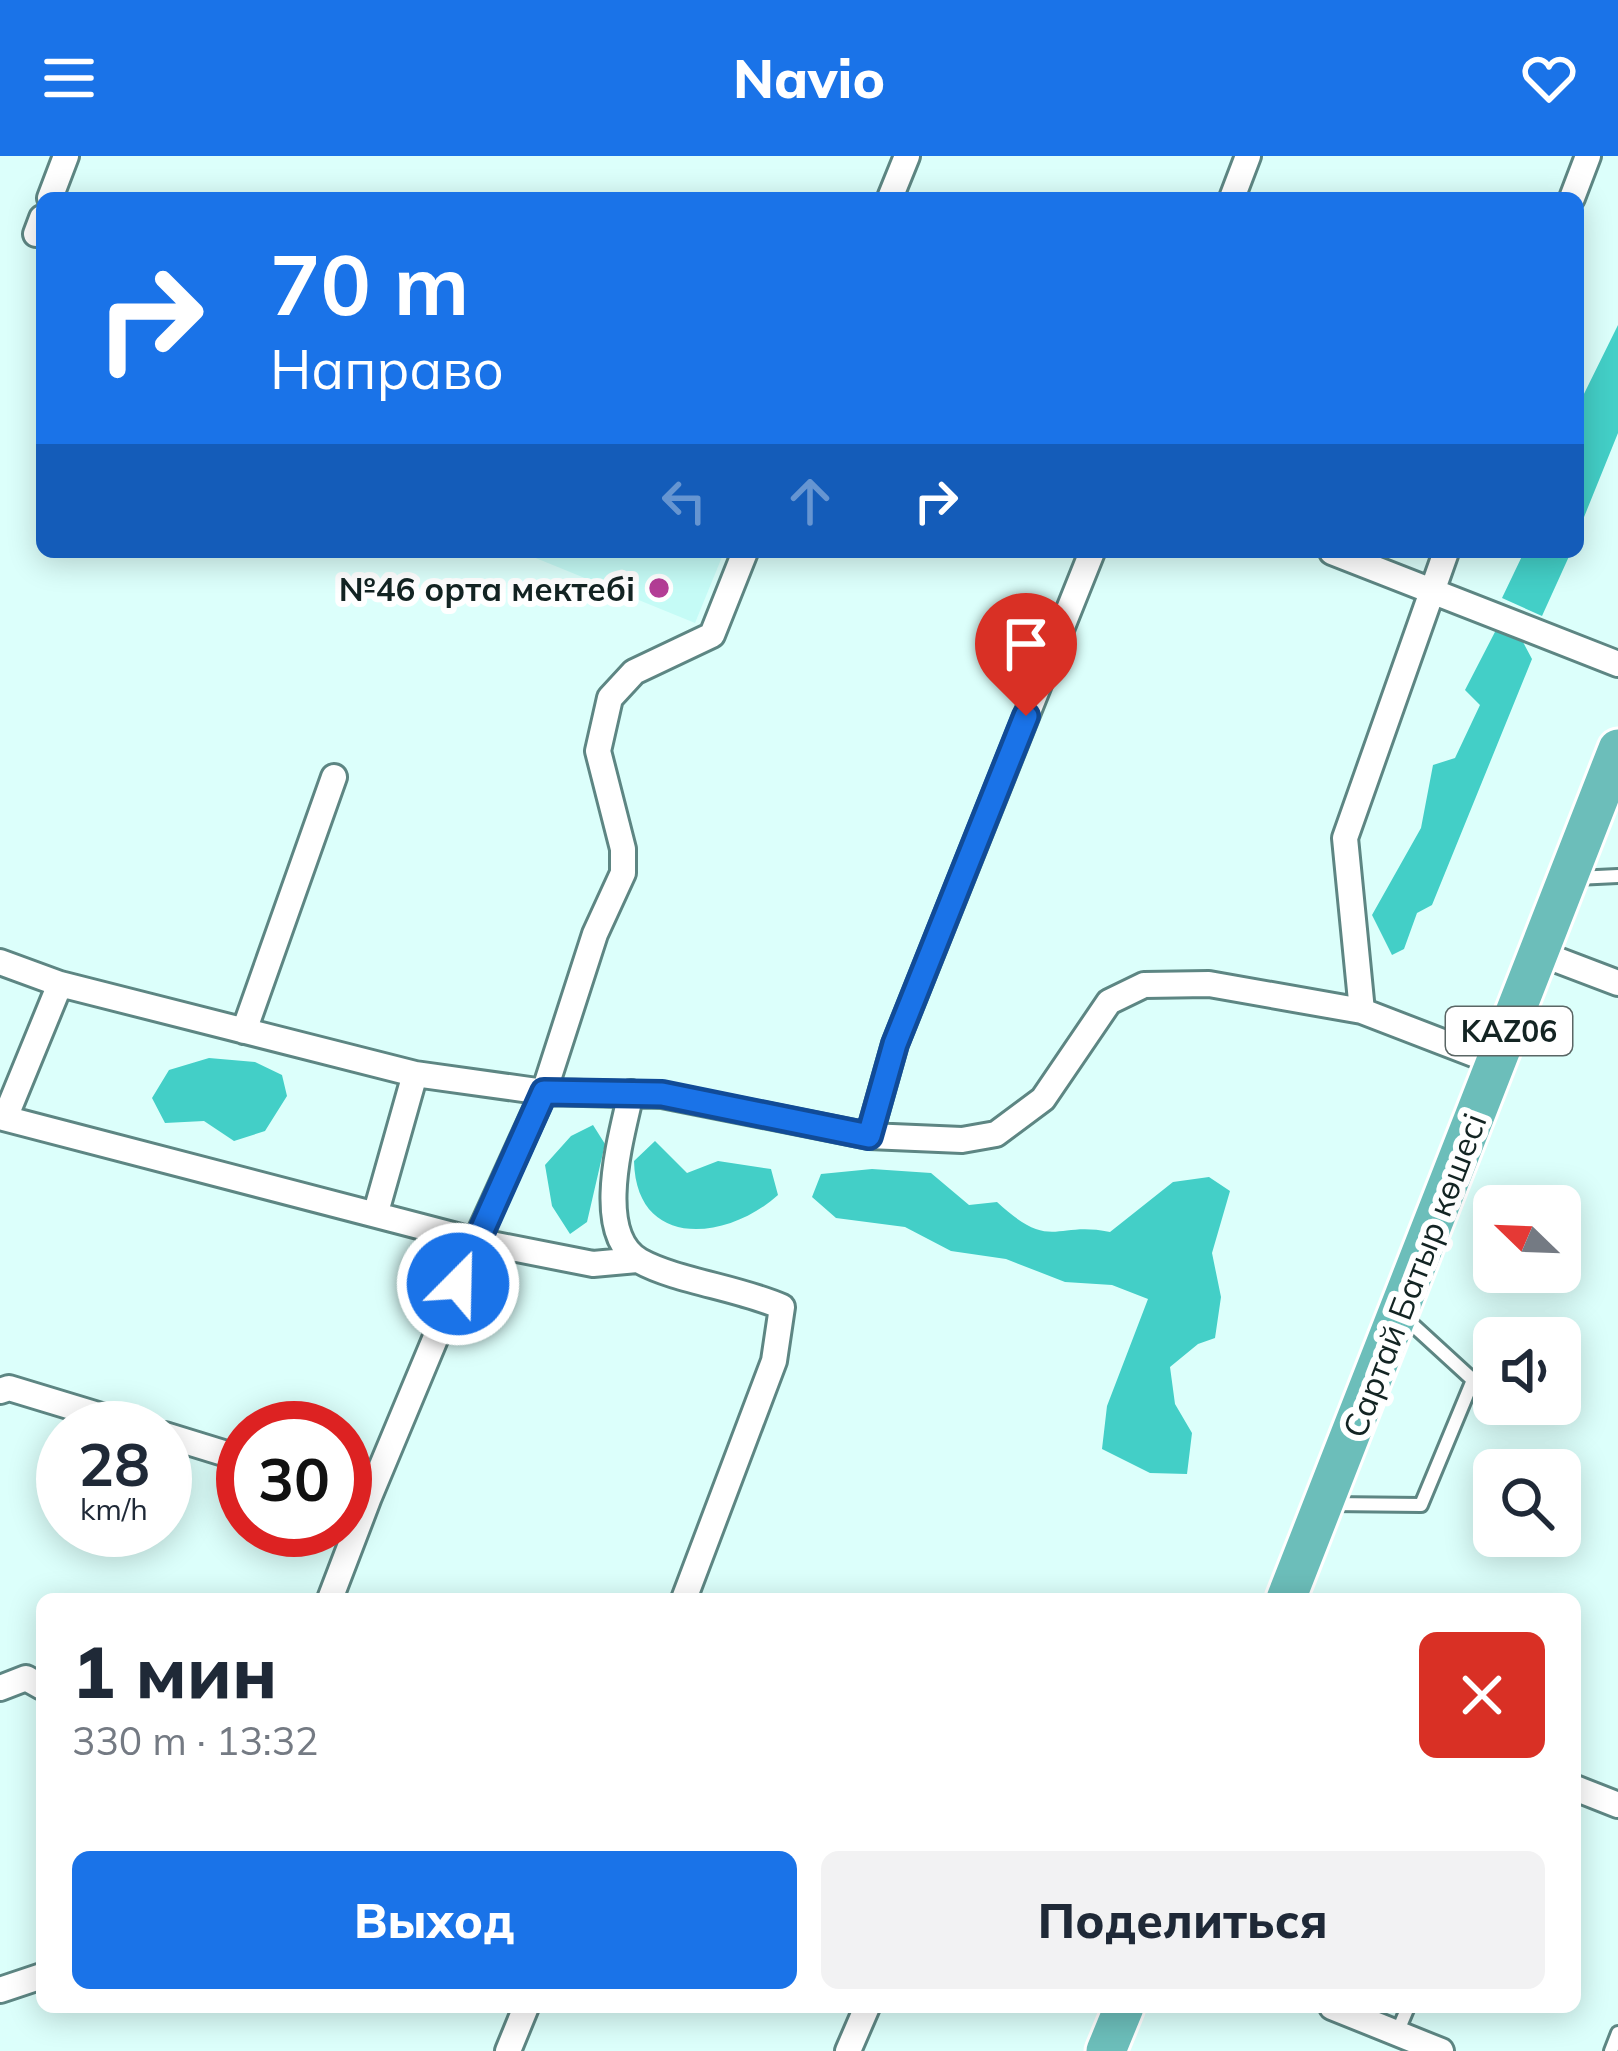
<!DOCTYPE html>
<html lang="ru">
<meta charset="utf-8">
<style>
:root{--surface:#fff;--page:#f2f2f3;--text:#1f2937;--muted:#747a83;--accent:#1a73e8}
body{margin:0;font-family:Mulish,sans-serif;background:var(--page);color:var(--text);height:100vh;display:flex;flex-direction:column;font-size:45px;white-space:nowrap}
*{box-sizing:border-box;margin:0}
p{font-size:39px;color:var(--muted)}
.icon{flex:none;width:66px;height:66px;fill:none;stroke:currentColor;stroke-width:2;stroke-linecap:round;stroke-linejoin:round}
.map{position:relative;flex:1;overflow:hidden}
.panel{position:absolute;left:36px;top:1437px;width:1545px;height:420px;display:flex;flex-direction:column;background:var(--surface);border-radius:18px;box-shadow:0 6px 30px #0003}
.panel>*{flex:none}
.guide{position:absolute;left:36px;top:36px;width:1548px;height:366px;border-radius:18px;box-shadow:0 6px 30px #0003;background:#1a73e8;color:#fff;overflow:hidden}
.needle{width:78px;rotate:293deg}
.buttons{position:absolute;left:1473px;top:1029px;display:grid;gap:24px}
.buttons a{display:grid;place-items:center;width:108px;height:108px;border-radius:18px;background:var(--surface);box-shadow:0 6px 30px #0003;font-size:60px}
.speed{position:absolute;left:36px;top:1245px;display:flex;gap:24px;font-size:60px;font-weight:700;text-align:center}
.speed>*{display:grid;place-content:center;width:156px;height:156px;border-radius:50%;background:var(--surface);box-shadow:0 6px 30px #0003;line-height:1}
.speed small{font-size:30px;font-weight:400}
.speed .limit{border:18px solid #d22;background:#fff;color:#111}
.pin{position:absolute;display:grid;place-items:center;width:102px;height:102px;color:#fff;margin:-123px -51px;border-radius:50% 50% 50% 0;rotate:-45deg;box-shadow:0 0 12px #0007}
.pin .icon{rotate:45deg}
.me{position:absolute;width:132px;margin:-66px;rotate:23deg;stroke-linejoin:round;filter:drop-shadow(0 0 9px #0008)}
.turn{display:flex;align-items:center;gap:42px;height:252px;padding:0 36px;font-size:54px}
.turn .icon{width:156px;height:156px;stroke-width:2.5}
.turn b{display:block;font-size:84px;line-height:102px}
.lanes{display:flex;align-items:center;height:114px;padding:0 36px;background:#0003;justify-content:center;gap:60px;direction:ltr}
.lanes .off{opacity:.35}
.round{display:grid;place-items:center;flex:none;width:126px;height:126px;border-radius:18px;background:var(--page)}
.head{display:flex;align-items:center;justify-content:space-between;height:204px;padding:0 36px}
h1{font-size:72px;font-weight:800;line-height:90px}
.action{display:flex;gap:24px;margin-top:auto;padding:24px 36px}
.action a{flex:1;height:138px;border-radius:18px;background:var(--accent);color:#fff;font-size:48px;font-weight:800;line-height:138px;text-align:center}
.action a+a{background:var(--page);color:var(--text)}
header{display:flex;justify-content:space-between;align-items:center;height:156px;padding:0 36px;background:var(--accent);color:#fff;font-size:54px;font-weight:800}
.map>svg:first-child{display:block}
</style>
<header><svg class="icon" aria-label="menu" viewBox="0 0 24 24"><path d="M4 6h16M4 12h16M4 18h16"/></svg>Navio<svg class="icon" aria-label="heart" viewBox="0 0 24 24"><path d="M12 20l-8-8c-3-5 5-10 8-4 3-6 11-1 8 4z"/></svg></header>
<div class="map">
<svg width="1618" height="1895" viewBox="0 0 1618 1895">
<rect width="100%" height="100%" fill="#dcfffb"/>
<path fill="#c5fbf6" d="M521,396H724L695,467Z"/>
<path fill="#43cfc7" d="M1618,169V277L1578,376V250Z
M1524,396H1571L1542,460L1502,442Z
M1497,472L1523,486L1532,503L1432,749L1417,757L1404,793L1392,799L1372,759L1421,672L1433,609L1455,602L1480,549L1465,534Z
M209,902L255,906L282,919L287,940L265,975L234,985L204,965L165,967L152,942L169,914Z
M593,969L605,988L587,1066L570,1078L552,1050L545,1009L571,980Z
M655,985L687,1017L718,1005L771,1013L778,1039C727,1085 636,1094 634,1005Z
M872,1013L931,1017L969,1049L997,1046C1052,1097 1055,1064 1110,1076L1173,1026L1209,1021L1230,1035L1212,1097L1221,1141L1215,1182L1198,1188L1170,1211L1175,1248L1192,1277L1187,1318L1150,1317L1102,1293L1107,1250L1148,1143L1112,1129L1065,1126L1006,1103L951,1095L905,1071L836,1062L812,1041L821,1018Z"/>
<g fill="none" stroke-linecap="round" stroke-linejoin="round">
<defs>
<path id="service" d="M1576,722L1618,720
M1331,1348L1421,1349L1473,1224L1402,1159
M1397,1877L1408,1851
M1611,1895L1618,1877"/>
<path id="minor" d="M50,42L66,0
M890,42L907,0
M1232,42L1248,0
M1572,42L1588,0
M36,78L42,62
M1332,396L1618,508
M1539,797L1618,827
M0,806L60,828L415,918L544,936L662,939L869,980L962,984L996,978L1043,943L1109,846L1144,829L1209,828L1362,855L1497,907
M1362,855L1345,682L1446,396
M244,875L334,621
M631,937C622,979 592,1078 640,1105C676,1125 740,1132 782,1151L774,1205L684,1443
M0,961L476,1085L369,1341
M5,962L60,828
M869,980L895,888L1092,396
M376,1056L415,918
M637,1104L593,1108L476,1085L544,936L595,778L623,717V693L598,595L610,542L634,516L712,479L745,396
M0,1235L9,1232L141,1272
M165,1279L243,1303
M330,1443L369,1341L345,1334
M0,1532L26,1522L42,1531
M1575,1632L1618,1649
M0,1834L42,1820
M1332,1851L1441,1895
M508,1895L526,1851
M848,1895L867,1851"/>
<path id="trunk" d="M1286,1443L1618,593
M1106,1895L1124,1851"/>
</defs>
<use href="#service" stroke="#5d8683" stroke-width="18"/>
<use href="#minor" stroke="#5d8683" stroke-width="30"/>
<use href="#trunk" stroke="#fff" stroke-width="45"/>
<use href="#service" stroke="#fff" stroke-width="12"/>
<use href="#minor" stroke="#fff" stroke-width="24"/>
<use href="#trunk" stroke="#6cbeba" stroke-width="39"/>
</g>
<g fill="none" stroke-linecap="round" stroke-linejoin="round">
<defs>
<path id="route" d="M458,1128L544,936L662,938L869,980L895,888L1026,560"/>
</defs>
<use href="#route" stroke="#114b97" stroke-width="30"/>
<use href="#route" stroke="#1a73e8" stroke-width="21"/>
</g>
<circle fill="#b43e96" stroke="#fff" stroke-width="4.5" cx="659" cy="432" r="12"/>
<g text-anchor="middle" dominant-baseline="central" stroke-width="12" stroke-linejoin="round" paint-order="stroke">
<rect fill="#fff" stroke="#5a6665" stroke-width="3" x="1446" y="851" width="126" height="48" rx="9"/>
<g font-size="30" font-weight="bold" fill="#132423">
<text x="1509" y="875">KАZ06</text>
</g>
<g font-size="33" font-weight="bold" fill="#132423" stroke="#fff" text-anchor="end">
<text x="635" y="432">№46 орта мектебі</text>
</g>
<g font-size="33" fill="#132423" stroke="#fff">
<text transform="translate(1414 1119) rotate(-69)">Сартай Батыр көшесі</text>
</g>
</g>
</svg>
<div class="buttons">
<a><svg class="needle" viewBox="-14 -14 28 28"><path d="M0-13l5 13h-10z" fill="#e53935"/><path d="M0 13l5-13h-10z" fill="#747a83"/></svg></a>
<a><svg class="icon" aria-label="sound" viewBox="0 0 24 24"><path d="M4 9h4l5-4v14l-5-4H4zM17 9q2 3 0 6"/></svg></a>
<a><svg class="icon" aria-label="search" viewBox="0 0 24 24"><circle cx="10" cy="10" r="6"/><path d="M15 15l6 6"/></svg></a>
</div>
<div class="speed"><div>28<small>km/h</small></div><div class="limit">30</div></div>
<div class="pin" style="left:1026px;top:560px;background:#d93025"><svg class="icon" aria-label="arrive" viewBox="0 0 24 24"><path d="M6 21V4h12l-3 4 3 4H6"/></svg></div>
<svg class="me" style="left:458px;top:1128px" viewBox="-20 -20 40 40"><circle r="17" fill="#1a73e8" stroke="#fff" stroke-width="3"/><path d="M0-11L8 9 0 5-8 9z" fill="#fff"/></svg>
<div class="guide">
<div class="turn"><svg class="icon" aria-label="right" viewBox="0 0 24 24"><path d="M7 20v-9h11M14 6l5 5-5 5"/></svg><div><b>70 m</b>Направо</div></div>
<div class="lanes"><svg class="icon off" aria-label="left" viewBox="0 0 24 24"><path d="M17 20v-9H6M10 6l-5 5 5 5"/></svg><svg class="icon off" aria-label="ahead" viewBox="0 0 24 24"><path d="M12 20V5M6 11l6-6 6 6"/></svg><svg class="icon" aria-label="right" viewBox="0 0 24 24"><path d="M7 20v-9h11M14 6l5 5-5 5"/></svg></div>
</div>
<section class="panel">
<div class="head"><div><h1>1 мин</h1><p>330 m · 13:32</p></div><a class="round" style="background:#d93025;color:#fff"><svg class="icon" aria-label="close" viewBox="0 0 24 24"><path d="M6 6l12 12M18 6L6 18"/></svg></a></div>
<div class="action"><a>Выход</a><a>Поделиться</a></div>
</section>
</div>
